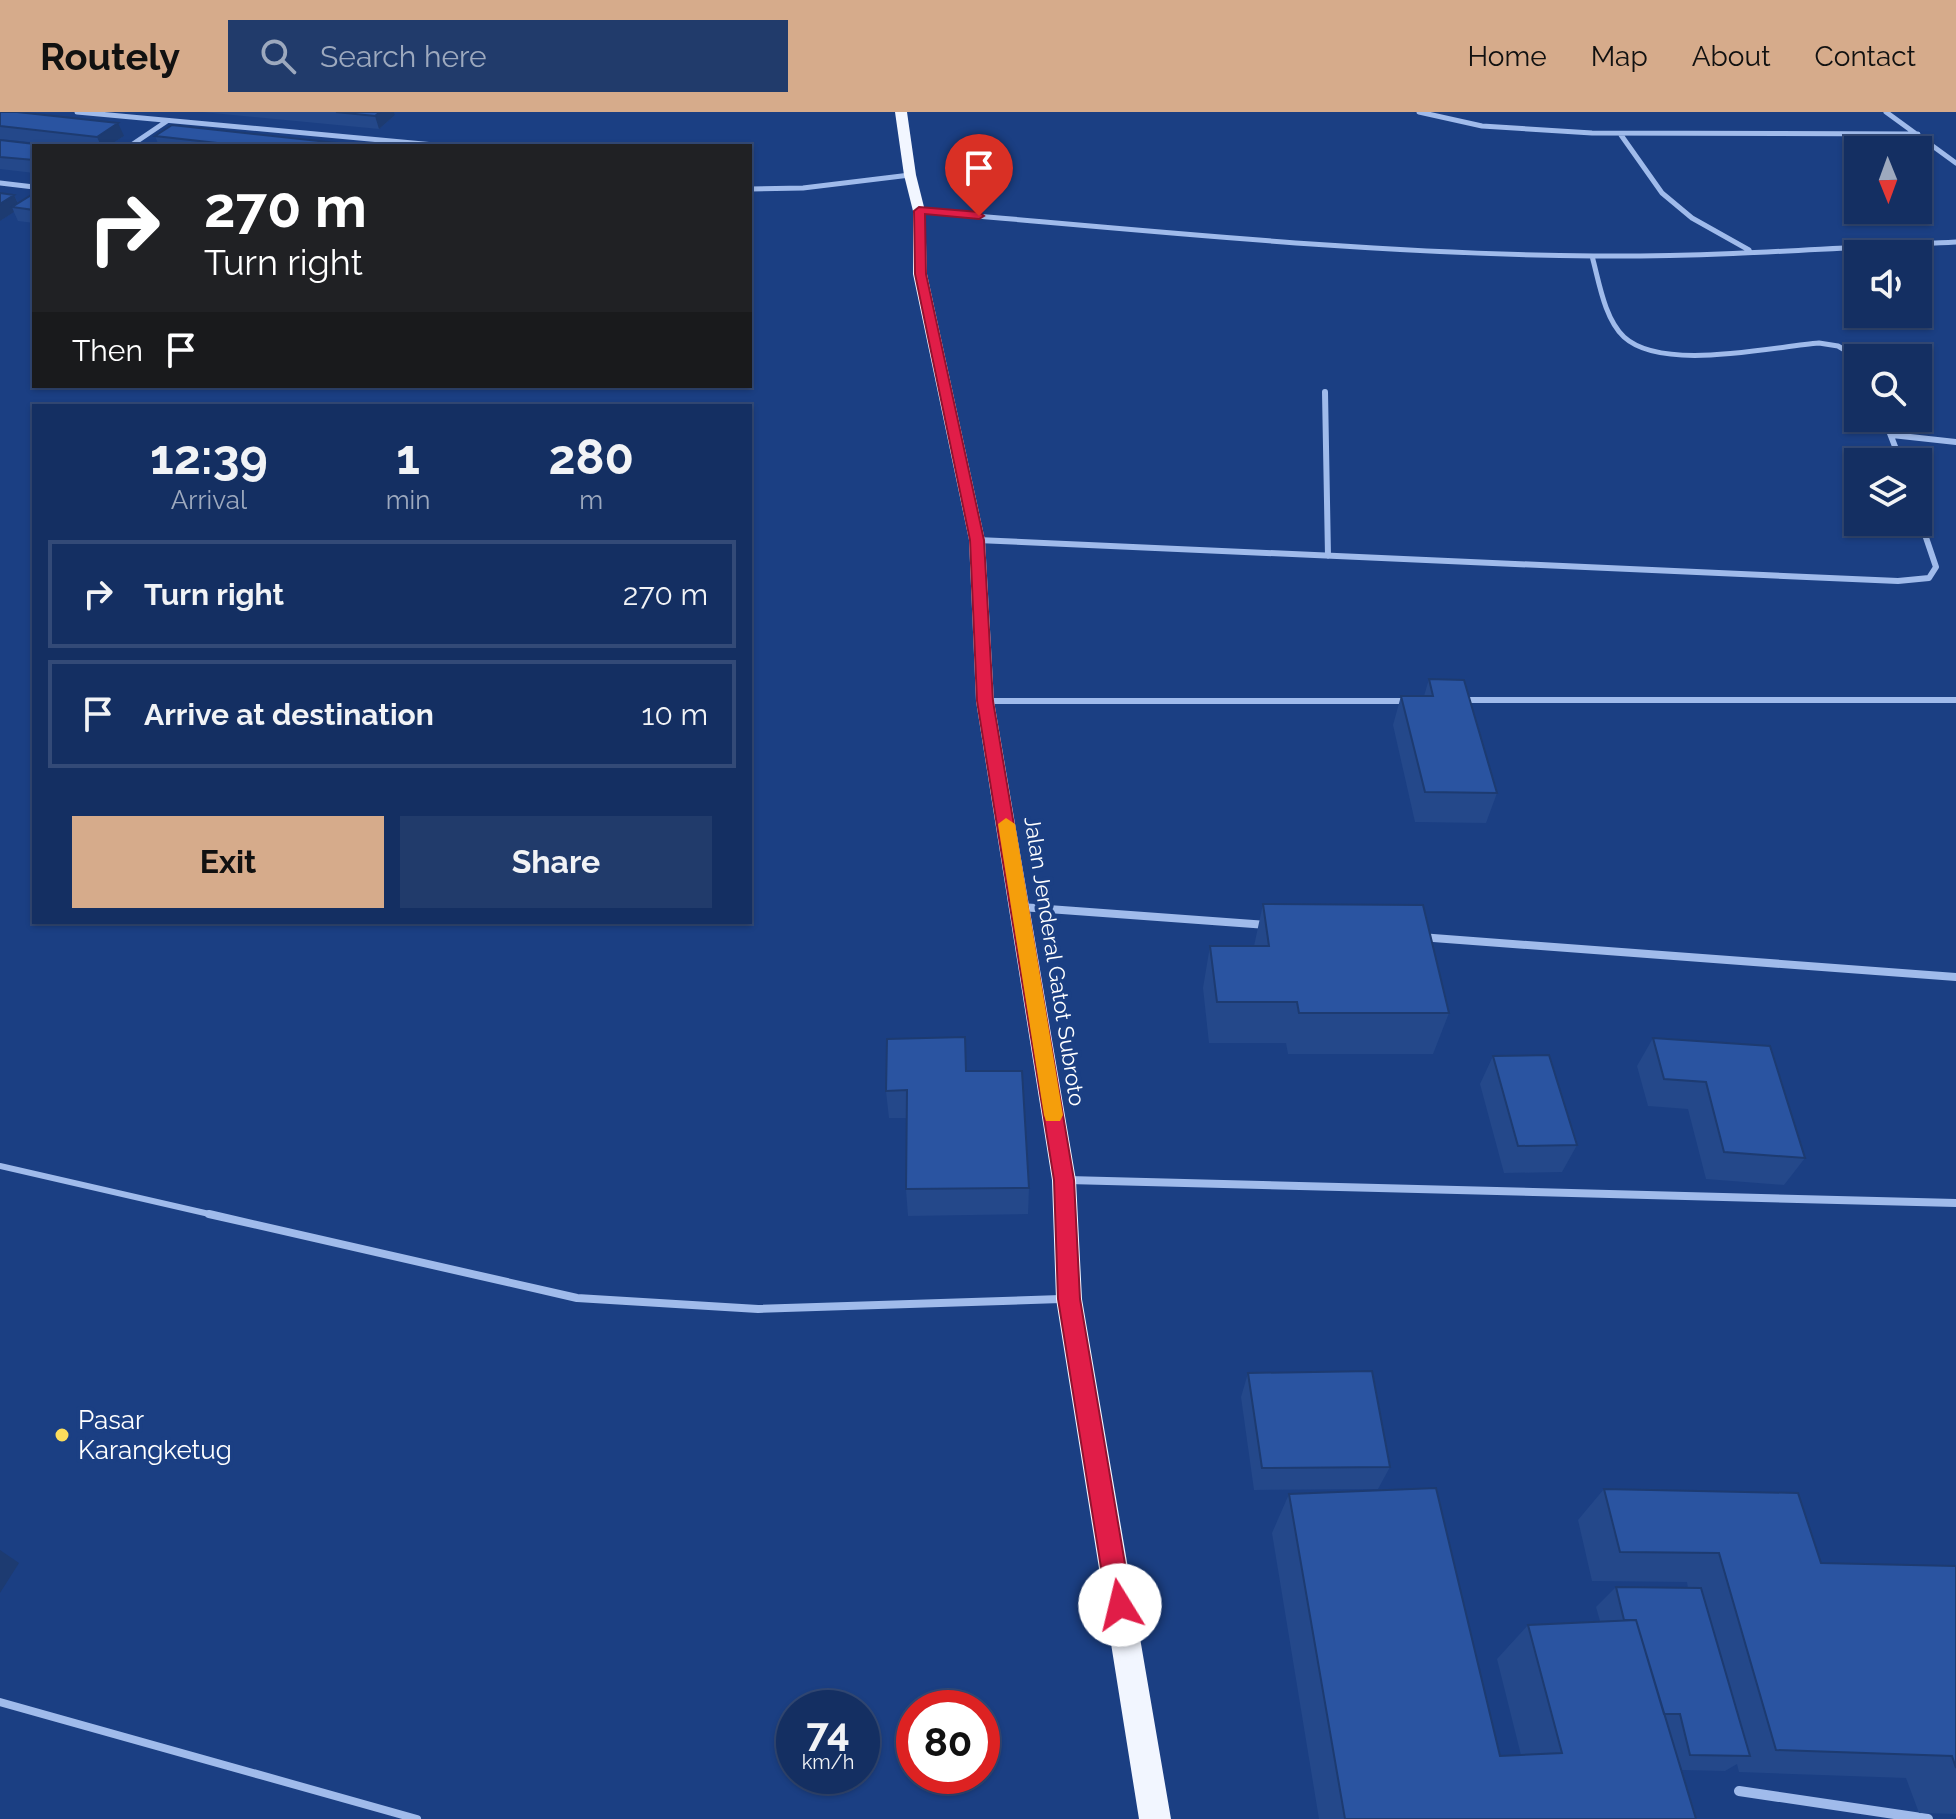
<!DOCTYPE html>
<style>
:root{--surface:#142f62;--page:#213b6b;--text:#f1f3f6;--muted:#9da9be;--line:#334a77;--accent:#d6ab8b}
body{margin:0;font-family:Raleway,sans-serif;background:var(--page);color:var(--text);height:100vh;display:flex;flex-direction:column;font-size:30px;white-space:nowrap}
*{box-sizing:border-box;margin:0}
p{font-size:26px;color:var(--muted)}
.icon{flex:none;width:44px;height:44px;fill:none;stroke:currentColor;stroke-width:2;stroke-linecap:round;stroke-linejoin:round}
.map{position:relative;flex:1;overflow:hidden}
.side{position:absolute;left:32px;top:292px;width:720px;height:520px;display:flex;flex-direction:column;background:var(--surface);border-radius:0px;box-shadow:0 2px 6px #0004,0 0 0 2px var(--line)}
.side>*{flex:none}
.top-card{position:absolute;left:32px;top:32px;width:720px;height:244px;border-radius:0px;box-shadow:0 2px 6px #0004,0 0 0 2px var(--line);background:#202124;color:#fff;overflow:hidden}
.needle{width:52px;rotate:179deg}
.tools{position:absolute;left:1844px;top:24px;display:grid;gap:16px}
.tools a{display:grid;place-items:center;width:88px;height:88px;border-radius:0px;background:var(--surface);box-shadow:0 2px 6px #0004,0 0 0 2px var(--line);font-size:40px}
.speed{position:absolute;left:776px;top:1578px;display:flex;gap:16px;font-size:40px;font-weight:700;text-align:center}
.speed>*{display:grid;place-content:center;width:104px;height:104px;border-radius:50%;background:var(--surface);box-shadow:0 2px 6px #0004,0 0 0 2px var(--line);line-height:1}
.speed small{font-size:20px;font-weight:400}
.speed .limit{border:12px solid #d22;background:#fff;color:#111}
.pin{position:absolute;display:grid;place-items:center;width:68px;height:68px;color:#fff;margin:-82px -34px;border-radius:50% 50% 50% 0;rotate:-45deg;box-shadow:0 0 8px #0007}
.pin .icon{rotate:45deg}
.me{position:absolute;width:88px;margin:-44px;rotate:351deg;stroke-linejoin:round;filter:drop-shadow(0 0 6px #0008)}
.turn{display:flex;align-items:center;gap:28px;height:168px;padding:0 40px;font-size:36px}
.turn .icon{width:104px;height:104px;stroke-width:2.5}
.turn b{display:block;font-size:56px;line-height:68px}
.then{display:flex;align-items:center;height:76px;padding:0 40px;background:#0003;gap:16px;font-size:30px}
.eta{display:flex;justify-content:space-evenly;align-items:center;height:136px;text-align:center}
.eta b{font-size:48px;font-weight:700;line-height:56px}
.action{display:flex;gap:16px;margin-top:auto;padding:16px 40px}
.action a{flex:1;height:92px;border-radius:0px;background:var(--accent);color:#111;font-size:32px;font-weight:700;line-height:92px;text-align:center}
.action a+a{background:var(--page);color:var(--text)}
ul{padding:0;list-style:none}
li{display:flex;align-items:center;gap:24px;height:108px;margin:0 16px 12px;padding:0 24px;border:4px solid var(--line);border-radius:0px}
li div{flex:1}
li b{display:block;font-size:30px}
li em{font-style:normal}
header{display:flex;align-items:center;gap:48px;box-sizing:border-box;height:112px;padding:0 40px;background:var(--accent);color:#111}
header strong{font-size:38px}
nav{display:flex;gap:44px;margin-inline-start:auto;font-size:28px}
.search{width:560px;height:72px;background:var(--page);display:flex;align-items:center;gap:20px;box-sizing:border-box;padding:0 28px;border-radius:0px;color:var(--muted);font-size:30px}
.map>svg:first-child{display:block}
</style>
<header>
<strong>Routely</strong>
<div class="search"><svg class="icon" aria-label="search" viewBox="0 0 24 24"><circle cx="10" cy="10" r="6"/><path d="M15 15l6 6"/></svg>Search here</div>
<nav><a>Home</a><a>Map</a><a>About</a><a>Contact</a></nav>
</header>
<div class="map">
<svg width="1956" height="1707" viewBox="0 0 1956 1707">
<rect width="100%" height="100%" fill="#1b3f83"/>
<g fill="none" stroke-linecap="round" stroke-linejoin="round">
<path stroke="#a0bbeb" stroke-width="6" d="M0,1054L218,1104"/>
<path stroke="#a0bbeb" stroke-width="8" d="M209,1102L577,1186L758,1197L1061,1187
M0,1590L417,1707"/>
<path stroke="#a0bbeb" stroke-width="5" d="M77,0L445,34
M1419,0L1482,14L1592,21L1918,22
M1886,0L1956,51
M1621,23L1662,81L1692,106L1749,138
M130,34L167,9
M0,71L34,75
M750,77L803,76L910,63
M919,99C1144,118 1368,142 1594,144C1715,145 1835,136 1956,130
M1592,144C1599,169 1604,206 1624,225C1662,260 1770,235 1819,231L1838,234L1858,246"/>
<path stroke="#a0bbeb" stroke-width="6" d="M1325,280L1328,444
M1884,306L1901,350
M1892,323L1956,330
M977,428L1898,469L1929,466L1936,455L1918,402
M1462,588H1956
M986,589H1408"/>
<path stroke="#a0bbeb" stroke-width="8" d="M1021,795L1267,813
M1420,825L1956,865
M1068,1068L1956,1091"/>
<path stroke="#a0bbeb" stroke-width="10" d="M1739,1679L1928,1707"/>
<path fill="#f2f6ff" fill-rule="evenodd" d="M895,0H907L916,63L925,99L927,162L985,428L994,589L1076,1068L1082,1187L1171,1707H1139L1056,1187L1052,1068L976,589L969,428L913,162V99L904,63Z"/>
</g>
<path fill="#24488a" d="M0,0L124,24L108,34H69L0,27Z
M202,0H394L395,3L379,17Z
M155,24L365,34H159Z
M0,28L34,34V61L0,57Z
M34,82V111L18,109L14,100L0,109L14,83L18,91Z
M1429,567L1497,681L1486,711L1415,710L1393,613L1401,584H1424Z
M1263,792L1449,901L1433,942H1288L1286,931H1209L1203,876L1210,834H1254Z
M1653,926L1805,1046L1784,1073L1706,1067L1688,997L1648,994L1637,954Z
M1493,944L1577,1033L1562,1060L1504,1061L1480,972Z
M966,959L1029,1076L1028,1102L908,1104L906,1077L907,1006H889L886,979Z
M1248,1261L1390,1355L1378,1377L1254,1378L1241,1285Z
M1604,1377L1821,1451L1956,1454V1702L1919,1701L1906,1666L1739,1660L1737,1652L1725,1659L1682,1658L1696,1707H1319L1272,1421L1289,1382L1500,1644L1521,1643L1497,1547L1528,1513L1600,1509L1596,1495L1616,1475L1688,1476L1687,1470L1592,1469L1578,1408Z"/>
<path fill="#1d3b71" d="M380,0H394L395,3L379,17L375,4Z
M118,11L124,24L108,34H101L97,25Z
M14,83L20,96L12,95L14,100L0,109V92Z
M0,1438L19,1451L0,1481Z"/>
<path fill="#2a54a1" stroke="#1d3b71" stroke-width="2" d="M0,0H17L118,11L97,25L0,14Z
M336,0H380L375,4Z
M172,13L365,34H244L155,24Z
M0,28L52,34H34V48L0,45Z
M0,81L14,83L0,92Z
M33,82H34V98L12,95Z
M1429,567L1464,568L1497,681L1425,680L1401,584H1433Z
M1263,792L1423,793L1449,901H1299L1297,890H1217L1210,834H1269Z
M965,925L966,959H1022L1029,1076L906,1077L907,978L886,979L887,927Z
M1653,926L1770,934L1805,1046L1724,1040L1706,970L1664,967Z
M1549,943L1577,1033L1518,1034L1493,944Z
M1372,1259L1390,1355L1262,1356L1248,1261Z
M1436,1376L1500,1644L1562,1641L1528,1513L1636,1508L1696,1707H1345L1289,1382Z
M1604,1377L1798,1381L1821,1451L1956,1454V1656L1952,1644L1776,1638L1719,1441L1620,1440Z
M1616,1475L1701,1476L1750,1644L1690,1643L1680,1602H1664L1636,1508H1624Z"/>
<path fill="#e11d48" stroke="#92132f" stroke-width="2" d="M919,95L979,100L984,104L979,107L925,102L926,162L984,428L993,589L1074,1068L1080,1187L1132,1493L1129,1502L1120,1505L1111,1502L1107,1493L1058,1187L1054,1068L977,589L970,428L915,162L914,99Z"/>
<path fill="#f59e0b" d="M1006,706L1015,712L1063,1003L1060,1009H1046L1044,1003L998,712Z"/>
<circle fill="#fcdd5c" stroke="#1b3f83" stroke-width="3" cx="62" cy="1323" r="8"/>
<g text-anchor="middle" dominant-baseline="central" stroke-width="8" stroke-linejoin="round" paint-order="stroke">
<g font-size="22" fill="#fff" stroke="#1b3f83">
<text transform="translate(1055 849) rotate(81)">Jalan Jenderal Gatot Subroto</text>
</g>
<g font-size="26" fill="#fff" stroke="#1b3f83" text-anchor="start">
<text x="78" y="1308">Pasar<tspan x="78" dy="30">Karangketug</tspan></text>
</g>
</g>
</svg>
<div class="tools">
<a><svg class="needle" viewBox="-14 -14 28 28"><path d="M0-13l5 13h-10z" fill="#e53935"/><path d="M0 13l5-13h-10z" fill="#9da9be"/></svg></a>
<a><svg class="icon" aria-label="sound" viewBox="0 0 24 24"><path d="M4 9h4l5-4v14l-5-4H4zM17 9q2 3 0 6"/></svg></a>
<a><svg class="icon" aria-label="search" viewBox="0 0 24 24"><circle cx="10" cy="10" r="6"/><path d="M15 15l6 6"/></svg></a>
<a><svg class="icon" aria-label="layers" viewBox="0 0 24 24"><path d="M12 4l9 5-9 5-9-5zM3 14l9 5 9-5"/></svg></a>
</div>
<div class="speed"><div>74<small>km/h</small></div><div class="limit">80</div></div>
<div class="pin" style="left:979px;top:104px;background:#d93025"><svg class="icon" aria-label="arrive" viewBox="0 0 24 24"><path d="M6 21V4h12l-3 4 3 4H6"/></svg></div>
<svg class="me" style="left:1120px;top:1493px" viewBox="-20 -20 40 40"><circle r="19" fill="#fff"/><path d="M0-13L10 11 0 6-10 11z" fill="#e11d48"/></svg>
<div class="top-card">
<div class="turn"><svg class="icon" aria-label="right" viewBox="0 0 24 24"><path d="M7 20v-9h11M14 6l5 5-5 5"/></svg><div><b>270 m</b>Turn right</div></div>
<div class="then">Then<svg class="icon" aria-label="arrive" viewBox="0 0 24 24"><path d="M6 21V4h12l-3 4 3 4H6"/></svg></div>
</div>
<section class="side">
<div class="eta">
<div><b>12:39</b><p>Arrival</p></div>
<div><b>1</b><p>min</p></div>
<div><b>280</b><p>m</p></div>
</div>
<ul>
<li><svg class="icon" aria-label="right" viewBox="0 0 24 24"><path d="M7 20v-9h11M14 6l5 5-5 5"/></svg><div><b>Turn right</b></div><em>270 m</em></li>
<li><svg class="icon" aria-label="arrive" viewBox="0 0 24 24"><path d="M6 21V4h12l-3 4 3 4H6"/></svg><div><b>Arrive at destination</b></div><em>10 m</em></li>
</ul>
<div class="action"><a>Exit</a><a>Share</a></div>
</section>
</div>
